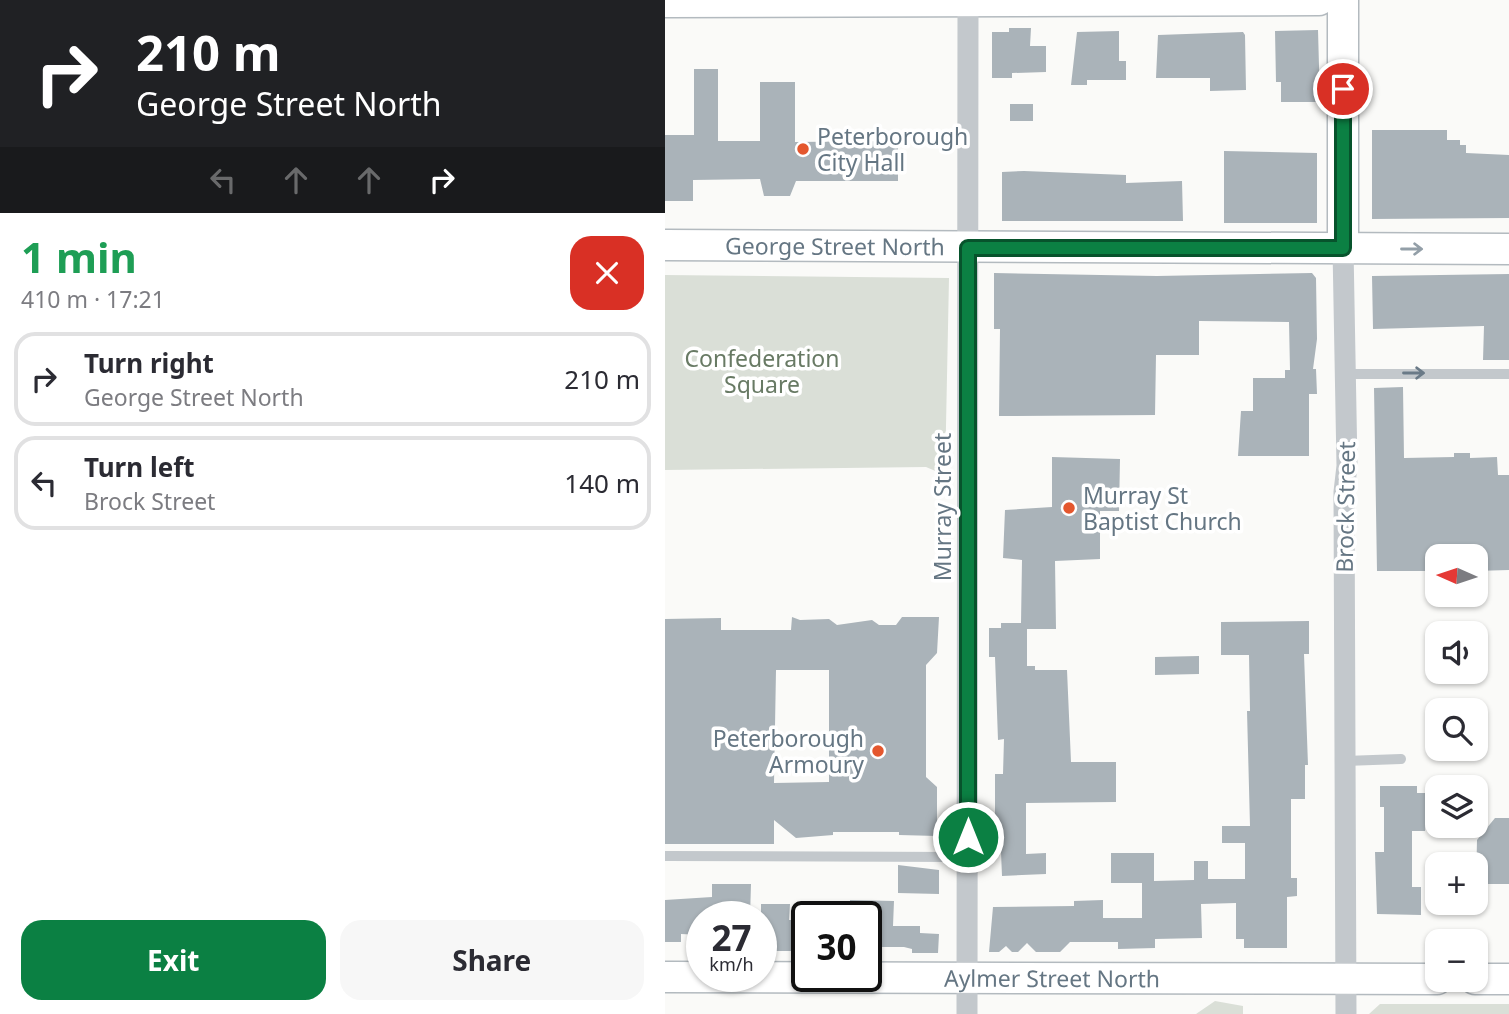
<!DOCTYPE html>
<meta charset="utf-8">
<style>
:root{--surface:#fff;--page:#f7f7f7;--text:#2b2b33;--muted:#7c7c81;--line:#e1e1e2;--accent:#0b8043}
body{margin:0;font-family:"Noto Sans",sans-serif;background:var(--page);color:var(--text);height:100vh;display:flex;flex-direction:column;font-size:26px;white-space:nowrap}
*{box-sizing:border-box;margin:0}
p{font-size:23px;color:var(--muted)}
.icon{flex:none;width:38px;height:38px;fill:none;stroke:currentColor;stroke-width:2;stroke-linecap:round;stroke-linejoin:round}
.map{position:relative;flex:1;overflow:hidden}
.drawer{display:flex;flex-direction:column;background:var(--surface);width:665px}
.drawer>*{flex:none}
.guide{background:#202124;color:#fff;overflow:hidden}
.needle{width:46px;rotate:273deg}
.fabs{position:absolute;left:760px;top:544px;display:grid;gap:14px}
.fabs a{display:grid;place-items:center;width:63px;height:63px;border-radius:14px;background:var(--surface);box-shadow:0 2px 5px #0004;font-size:35px}
.speed{position:absolute;left:21px;top:901px;display:flex;gap:14px;font-size:35px;font-weight:700;text-align:center}
.speed>*{display:grid;place-content:center;width:91px;height:91px;border-radius:50%;background:var(--surface);box-shadow:0 2px 5px #0004;line-height:1}
.speed small{font-size:18px;font-weight:400}
.speed .limit{border:4px solid #111;border-radius:10px;background:#fff;color:#111}
.pin{position:absolute;display:grid;place-items:center;width:60px;height:60px;color:#fff;margin:-30px;border:4px solid #fff;border-radius:50%;box-shadow:0 2px 7px #0007}
.me{position:absolute;width:77px;margin:-38px;rotate:0deg;stroke-linejoin:round;filter:drop-shadow(0 0 5px #0008)}
.turn{display:flex;align-items:center;gap:24px;height:147px;padding:0 21px;font-size:32px}
.turn .icon{width:91px;height:91px;stroke-width:2.5}
.turn b{display:block;font-size:49px;line-height:60px}
.lanes{display:flex;align-items:center;height:66px;padding:0 21px;background:#0003;justify-content:center;gap:35px;direction:ltr}
.lanes .off{opacity:.35}
.round{display:grid;place-items:center;flex:none;width:74px;height:74px;border-radius:21px;background:var(--page)}
.head{display:flex;align-items:center;justify-content:space-between;height:119px;padding:0 21px}
h1{font-size:42px;font-weight:700;line-height:52px;color:#1e9e55}
.cta{display:flex;gap:14px;margin-top:auto;padding:14px 21px}
.cta a{flex:1;height:80px;border-radius:21px;background:var(--accent);color:#fff;font-size:28px;font-weight:700;line-height:80px;text-align:center}
.cta a+a{background:var(--page);color:var(--text)}
ul{padding:0;list-style:none}
li{display:flex;align-items:center;gap:21px;height:94px;margin:0 14px 10px;padding:0 7px;border:4px solid var(--line);border-radius:21px}
li div{flex:1}
li b{display:block;font-size:26px}
li em{font-style:normal}
main{display:flex;flex:1;min-height:0}
.map>svg:first-child{display:block}
</style>
<main>
<section class="drawer">
<div class="guide">
<div class="turn"><svg class="icon" aria-label="right" viewBox="0 0 24 24"><path d="M7 20v-9h11M14 6l5 5-5 5"/></svg><div><b>210 m</b>George Street North</div></div>
<div class="lanes"><svg class="icon off" aria-label="left" viewBox="0 0 24 24"><path d="M17 20v-9H6M10 6l-5 5 5 5"/></svg><svg class="icon off" aria-label="ahead" viewBox="0 0 24 24"><path d="M12 20V5M6 11l6-6 6 6"/></svg><svg class="icon off" aria-label="ahead" viewBox="0 0 24 24"><path d="M12 20V5M6 11l6-6 6 6"/></svg><svg class="icon" aria-label="right" viewBox="0 0 24 24"><path d="M7 20v-9h11M14 6l5 5-5 5"/></svg></div>
</div>
<div class="head"><div><h1>1 min</h1><p>410 m · 17:21</p></div><a class="round" style="background:#d93025;color:#fff"><svg class="icon" aria-label="close" viewBox="0 0 24 24"><path d="M6 6l12 12M18 6L6 18"/></svg></a></div>
<ul>
<li><svg class="icon" aria-label="right" viewBox="0 0 24 24"><path d="M7 20v-9h11M14 6l5 5-5 5"/></svg><div><b>Turn right</b><p>George Street North</p></div><em>210 m</em></li>
<li><svg class="icon" aria-label="left" viewBox="0 0 24 24"><path d="M17 20v-9H6M10 6l-5 5 5 5"/></svg><div><b>Turn left</b><p>Brock Street</p></div><em>140 m</em></li>
</ul>
<div class="cta"><a>Exit</a><a>Share</a></div>
</section>
<div class="map">
<svg width="844" height="1014" viewBox="0 0 844 1014">
<rect width="100%" height="100%" fill="#fafaf8"/>
<path fill="#dadfd7" d="M0,275L284,278L280,475L261,467L0,470Z
M550,1001L578,1006V1014H531Z
M715,1004H844V1014H704Z"/>
<g fill="none" stroke-linecap="round" stroke-linejoin="round">
<path stroke="#bbc7cb" stroke-width="5" d="M785,942L803,935"/>
</g>
<path fill="#aab3b9" fill-rule="evenodd" d="M344,28H366L365,46H381V72L347,73V78H327V32H344Z
M653,30L655,102H616V82H611L610,31Z
M454,31V61H461V80H422V85H406L412,32Z
M578,32L580,35L581,90L545,91V78H491L493,35Z
M29,69H53V141H95V82H130V142L233,141V181H131L125,196H99L95,179L28,180V201H0V135H29Z
M345,104H368V121H345Z
M707,130H782V140H795V145H801V153L844,155V218L707,219Z
M559,151L652,153V223H559Z
M359,171L461,175V183L517,181L518,221H337V172Z
M329,273L492,276L647,273L651,278L652,339L648,369H651L652,394H644V456H573L576,411H588V378H620V370H625L624,322L534,321V355H491L490,415L334,416L335,329H329Z
M844,274V360H818L819,326L708,329L707,276Z
M738,387L739,458L789,457V453H805V458L832,457L833,475H844V570L810,571V556H772V571H712L709,388Z
M387,457L455,459L454,511H435V559L390,561L391,629H362V666H370V670H402L406,762H451V802L361,803V854L381,853V874L337,876L335,828H330V774H338L339,739L333,740L330,657H324V628H336V623H356L357,560L338,558L340,510L387,507Z
M127,617L135,620L164,619L172,625L207,620L214,625H231L237,617H274L272,653L261,665V777L272,787V836L234,835V832H168V835L131,838L109,820V844H0V619L56,618V630H126ZM111,670H164V782L109,783Z
M644,621V654H639L643,765H640V799H626V878H632V896L622,897V948H579V939H571V903L536,904L537,938L490,939V948L453,949V942H405L395,952H371L362,943L353,952H347L341,946L334,952H324L328,907L409,906V901L438,900V918H477V883H446V853H489V881L529,880V861H543V879H580V843H557V826H585L582,711H585L584,655H556V622Z
M534,656V674L490,675V657Z
M715,786H752V793H762L760,831H747V887H756V915L712,914L710,852H719V807H715Z
M830,818H844V884H811L812,840Z
M233,865L274,870V894L233,893Z
M47,884H86L85,917H37V935L16,934V942H0V900L47,897Z
M185,900L229,901L228,926H255V933L274,934L273,953H247V949L239,947H202V917H185Z
M96,904H125L124,920H142V951H103V946H96Z"/>
<g fill="none" stroke-linecap="round" stroke-linejoin="round">
<defs>
<g id="secondary">
<path d="M678,0V248"/>
<path d="M0,2L654,0"/>
<path id="s1" d="M0,245L844,249"/>
<path id="s2" d="M0,977L772,979"/>
<path d="M810,979H844"/>
</g>
</defs>
<use href="#secondary" stroke="#b3babf" stroke-width="33"/>
<path stroke="#c3c8cc" stroke-width="10" d="M681,374H844
M680,761L736,759
M0,856L290,857L303,859"/>
<path stroke="#c3c8cc" stroke-width="21" d="M678,248L682,466L679,492L681,1014
M302,1014L303,0"/>
<use href="#secondary" stroke="#fff" stroke-width="30"/>
</g>
<defs><path id="oneway-shaft" d="M-6 0H5M1.5-3L5.5 0L1.5 3" fill="none" stroke-width="1.6" stroke-linecap="round" stroke-linejoin="round" transform="scale(1.75)"/></defs>
<use stroke="#939fa8" href="#oneway-shaft" transform="translate(747 249)"/>
<use stroke="#6a7a87" href="#oneway-shaft" transform="translate(749 373)"/>
<g fill="none" stroke-linecap="round" stroke-linejoin="round">
<defs>
<path id="route" d="M303,837V248H678V89"/>
</defs>
<use href="#route" stroke="#07532c" stroke-width="18"/>
<use href="#route" stroke="#0b8043" stroke-width="12"/>
</g>
<g fill="#e4572e" stroke="#fff" stroke-width="2.5">
<circle cx="138" cy="149" r="7"/>
<circle cx="404" cy="508" r="7"/>
<circle cx="213" cy="751" r="7"/>
</g>
<g text-anchor="middle" dominant-baseline="central" stroke-width="7" stroke-linejoin="round" paint-order="stroke">
<g font-size="23" fill="#657683" stroke="#fff" text-anchor="start">
<text x="152" y="136">Peterborough<tspan x="152" dy="26">City Hall</tspan></text>
<text x="418" y="495">Murray St<tspan x="418" dy="26">Baptist Church</tspan></text>
<text x="199" y="738" text-anchor="end">Peterborough<tspan x="199" dy="26">Armoury</tspan></text>
</g>
<g font-size="23" fill="#657683" stroke="#fff">
<text stroke="none"><textPath href="#s1" startOffset="170">George Street North</textPath></text>
<text transform="translate(277 507) rotate(-90)">Murray Street</text>
<text transform="translate(680 507) rotate(-89)">Brock Street</text>
<text stroke="none"><textPath href="#s2" startOffset="387">Aylmer Street North</textPath></text>
</g>
<g font-size="23" fill="#687a64" stroke="#fff">
<text x="97" y="358">Confederation<tspan x="97" dy="26">Square</tspan></text>
</g>
</g>
</svg>
<div class="fabs">
<a><svg class="needle" viewBox="-14 -14 28 28"><path d="M0-13l5 13h-10z" fill="#e53935"/><path d="M0 13l5-13h-10z" fill="#7c7c81"/></svg></a>
<a><svg class="icon" aria-label="sound" viewBox="0 0 24 24"><path d="M4 9h4l5-4v14l-5-4H4zM17 9q2 3 0 6"/></svg></a>
<a><svg class="icon" aria-label="search" viewBox="0 0 24 24"><circle cx="10" cy="10" r="6"/><path d="M15 15l6 6"/></svg></a>
<a><svg class="icon" aria-label="layers" viewBox="0 0 24 24"><path d="M12 4l9 5-9 5-9-5zM3 14l9 5 9-5"/></svg></a>
<a>+</a>
<a>−</a>
</div>
<div class="speed"><div>27<small>km/h</small></div><div class="limit">30</div></div>
<div class="pin" style="left:678px;top:89px;background:#d93025"><svg class="icon" aria-label="arrive" viewBox="0 0 24 24"><path d="M6 21V4h12l-3 4 3 4H6"/></svg></div>
<svg class="me" style="left:303px;top:837px" viewBox="-20 -20 40 40"><circle r="17" fill="#0b8043" stroke="#fff" stroke-width="3"/><path d="M0-11L8 9 0 5-8 9z" fill="#fff"/></svg>
</div>
</main>
